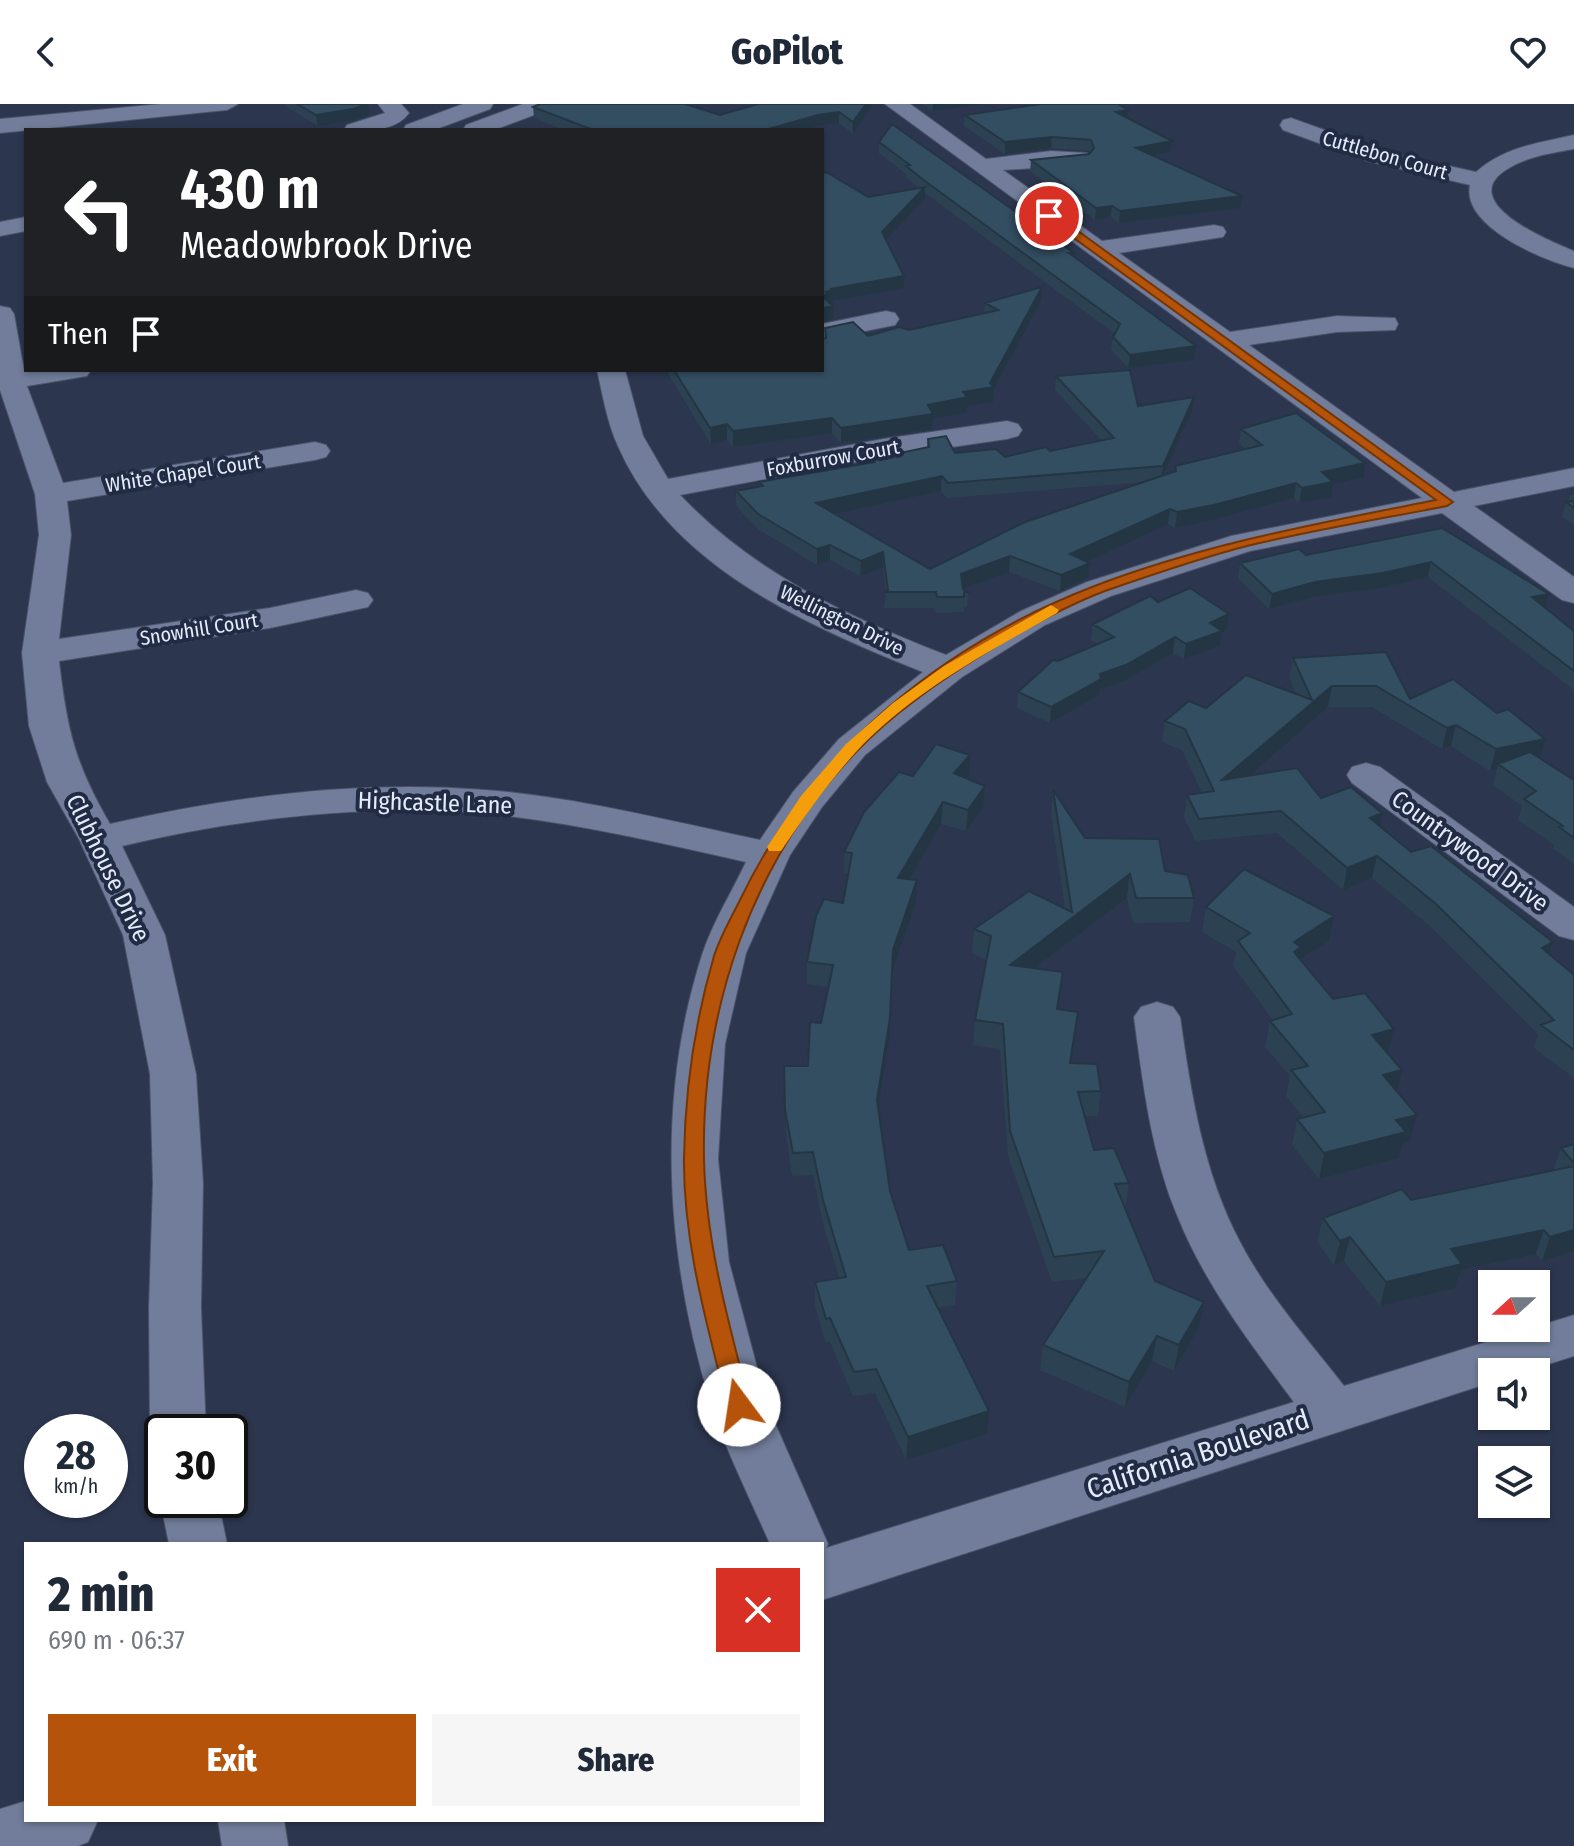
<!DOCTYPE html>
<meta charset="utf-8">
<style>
:root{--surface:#fff;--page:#f6f6f7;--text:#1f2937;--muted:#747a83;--accent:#b45309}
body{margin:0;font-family:"Fira Sans Condensed",sans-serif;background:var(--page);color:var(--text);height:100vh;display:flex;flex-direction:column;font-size:30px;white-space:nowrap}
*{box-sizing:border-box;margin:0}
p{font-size:26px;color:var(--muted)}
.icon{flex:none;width:44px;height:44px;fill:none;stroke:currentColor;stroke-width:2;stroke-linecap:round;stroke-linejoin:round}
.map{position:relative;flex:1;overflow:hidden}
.details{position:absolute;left:24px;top:1438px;width:800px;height:280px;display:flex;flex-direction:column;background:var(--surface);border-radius:0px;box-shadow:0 2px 6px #0004}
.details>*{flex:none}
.banner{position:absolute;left:24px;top:24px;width:800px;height:244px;border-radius:0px;box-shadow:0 2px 6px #0004;background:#202124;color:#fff;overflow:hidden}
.needle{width:52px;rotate:249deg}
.fabs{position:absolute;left:1478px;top:1166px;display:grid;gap:16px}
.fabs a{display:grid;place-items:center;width:72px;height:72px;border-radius:0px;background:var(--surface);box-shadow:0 2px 6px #0004;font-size:40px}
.speed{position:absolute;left:24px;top:1310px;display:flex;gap:16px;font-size:40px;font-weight:700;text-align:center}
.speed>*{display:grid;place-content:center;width:104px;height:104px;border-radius:50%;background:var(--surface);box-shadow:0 2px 6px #0004;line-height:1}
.speed small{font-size:20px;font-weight:400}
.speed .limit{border:4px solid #111;border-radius:12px;background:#fff;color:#111}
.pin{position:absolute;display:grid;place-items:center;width:68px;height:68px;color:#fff;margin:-34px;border:4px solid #fff;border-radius:50%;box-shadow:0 2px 8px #0007}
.me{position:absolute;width:88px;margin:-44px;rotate:346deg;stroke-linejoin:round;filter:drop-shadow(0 0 6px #0008)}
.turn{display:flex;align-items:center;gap:28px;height:168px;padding:0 24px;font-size:36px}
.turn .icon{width:104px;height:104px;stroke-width:2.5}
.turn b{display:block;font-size:56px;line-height:68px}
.then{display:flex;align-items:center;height:76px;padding:0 24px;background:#0003;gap:16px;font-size:30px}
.round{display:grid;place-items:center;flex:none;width:84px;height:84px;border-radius:0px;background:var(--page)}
.head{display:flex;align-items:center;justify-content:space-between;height:136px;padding:0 24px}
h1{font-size:48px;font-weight:800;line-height:60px}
.cta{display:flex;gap:16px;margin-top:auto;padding:16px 24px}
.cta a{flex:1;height:92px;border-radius:0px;background:var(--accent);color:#fff;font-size:32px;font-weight:800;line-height:92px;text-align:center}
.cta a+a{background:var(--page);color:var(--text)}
header{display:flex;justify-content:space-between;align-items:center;height:104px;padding:0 24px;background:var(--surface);font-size:36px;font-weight:800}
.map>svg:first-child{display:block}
</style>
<header><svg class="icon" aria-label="back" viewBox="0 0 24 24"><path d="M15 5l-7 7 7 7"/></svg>GoPilot<svg class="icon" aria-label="heart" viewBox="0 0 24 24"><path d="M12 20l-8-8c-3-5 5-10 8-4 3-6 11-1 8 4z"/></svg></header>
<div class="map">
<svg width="1574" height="1742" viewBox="0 0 1574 1742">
<rect width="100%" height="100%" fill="#2c364f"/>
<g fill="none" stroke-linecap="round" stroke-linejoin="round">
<defs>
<path id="minor" d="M161,0H238L227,6L0,29V15Z
M378,0H401L409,9C394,29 367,26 344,26L347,21L385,9Z
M463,0H493L490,5L434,26H403L406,21Z
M523,0H553L550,5L494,26H463L466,21Z
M885,0H910L986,55L1051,47L1087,49L1090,54L1087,59L1079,61L1003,66L1102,137L1214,121L1223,123L1226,128L1223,133L1119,149L1230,228L1337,212L1395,214L1398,220L1395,226L1337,228L1249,241L1454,388L1574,364V382L1474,402L1574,473V499L1562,496L1442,409L1250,447L1111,492L1045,521L962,573L865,651L822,703L790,751L746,849L725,940L718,1055L729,1158L767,1301L828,1440L826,1444L1294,1298C1250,1239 1204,1179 1177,1111C1151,1048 1143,980 1134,913L1141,903L1157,898L1173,903L1180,913C1191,990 1203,1068 1240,1138C1267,1190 1308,1236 1344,1282L1574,1211V1252L1524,1268H1492V1278L822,1496V1440H770C750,1394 726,1347 711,1300C666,1154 655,998 702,851C712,819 732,788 746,758C662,739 576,719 490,710C372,699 237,714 122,742L165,831L196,970L203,1079L201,1204L206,1328H162V1345L158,1344L150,1328L149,1204L153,1079L150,970L123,831L79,735L47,678L29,622L22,549L39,431L35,390L0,286V202L10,204L14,210L24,266H91L87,272L27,282L63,379L315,338L326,341L330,347L326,353L315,356L67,397L71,431L59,535L270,504L356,486L368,489L373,496L368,503L270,524L59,557C67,626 75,660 110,720C232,692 360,676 485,686C577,693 669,717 760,736L793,688L839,635L923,568C808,522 671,463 618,342C607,318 603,292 597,266H625L643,332L668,375L883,335L1007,317L1018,320L1022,326L1018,332L1007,335L883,353L680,391C754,469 848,513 946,551L1021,507L1087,478L1231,432L1422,394Z
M1291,14L1386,48L1476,68C1504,43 1538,39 1574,31V45C1552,49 1529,52 1509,64C1452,97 1549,137 1574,147V164C1542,156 1461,122 1470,81L1371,58L1283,26L1280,21L1283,16Z
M26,113V127L0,132V118Z
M886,207L895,209L899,215L895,221L822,236V220Z
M1366,659L1380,663L1574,803V836L1559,832L1352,679L1347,671L1352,663Z
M162,1392V1396H218L227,1440H169L160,1396Z
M26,1697V1716H98L88,1738L78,1742H0V1705Z
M218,1716H284L288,1742H222Z"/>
</defs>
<use href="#minor" stroke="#4a5368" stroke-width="2"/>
<use href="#minor" fill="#717d9a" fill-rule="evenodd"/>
</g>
<path fill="#2c4253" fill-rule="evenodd" d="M284,0H368L370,11L354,16L318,22L285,2Z
M758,0H873L853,30L839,19L818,22L803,26H564L534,14L533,3L720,11Z
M922,0H984L932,7Z
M1128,6V14L1172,37L1170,48L1153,52L1240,104L1119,119L1111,113L1095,116L1030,67L1031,56L1089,50L1090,47L1051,44L1005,50L964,22L965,11Z
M879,38L1073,152L1194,256L1128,264L1111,246L1113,233L1115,230L925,89V95L886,136L904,172V184L833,197V199H830L833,202V215L822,217V68L868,93L919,84L906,73V70L879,49Z
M1041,197L994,285L993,298L967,302V308L933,315L932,325L841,339L832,329L733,343L727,336L711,340L668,270V266H822L825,224L868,232L909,226L984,209L985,199Z
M1056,272L1138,302L1192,307L1163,372L1174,368L1175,362L1246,345L1239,339L1241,325L1363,374L1333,380L1331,393L1299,399L1294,394L1212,416L1175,424L1168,420L1086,457L1088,474L1060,487L1009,468L963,485L968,488L967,503H964V508L936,509L935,504H884L886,488L883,464L860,472L830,456L817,461L758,425L736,402V387L759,382V378L870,359L871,355L927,343L928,335L955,349L1005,353L1050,347L1102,337L1055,286ZM1145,378L930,465L835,410L941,387L947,394Z
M1574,390V421L1562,413L1566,398H1568L1570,391Z
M1442,424L1574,527V586L1428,473L1380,484L1312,493L1269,505L1238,474L1240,459L1306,451Z
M1158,498L1229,510L1227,525L1222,528L1220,542L1184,555L1173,549L1124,577L1100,585L1099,591L1050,619L1017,604L1018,588L1058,557L1098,540L1091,536L1093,520Z
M1386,548L1410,595L1497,609L1545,635L1540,655L1574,676V760L1553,744L1554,741L1518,716L1522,702L1493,681L1497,665L1490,667L1451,642L1442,645L1372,603H1328L1248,672L1321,694L1380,721L1411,748L1553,838L1550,850L1574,871V974L1534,944L1538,930L1431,823L1372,774L1343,786L1277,729L1196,737L1184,713L1187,691L1202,689L1182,646L1162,638L1165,617L1206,604L1296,590L1289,574L1293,554Z
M970,651L969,672L967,674L985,682L983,703L966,727L941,720L909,775L916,798L892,868L889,936L878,1005L890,1087L909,1146L957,1177L955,1201L938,1203L987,1330L906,1356L875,1289L853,1292L830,1238H825L815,1201V1178L839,1174L823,1119L813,1071L792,1072L786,1029L784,962H808L821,919L828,883L807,880V858L843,799L848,770L844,769V748L913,672Z
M1053,686L1085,734L1165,767L1194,794L1190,818L1133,819L1127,794L1035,864L1058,905L1071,959L1101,987L1098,1012H1085L1094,1046L1129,1079L1125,1104L1155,1177L1199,1223L1174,1267L1152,1257L1125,1303L1040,1266L1043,1241L1086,1174L1052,1178L1008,1052L1000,945L973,941L975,916L987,856L972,849L974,825L1065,804L1051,710Z
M1206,803L1329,837L1300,856L1333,895L1388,949L1402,966L1397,987L1410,1037L1403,1039L1399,1054L1319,1075L1292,1041L1297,1015L1303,1013L1286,992L1290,972L1265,943L1270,917L1273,916L1233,862L1236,848L1202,828Z
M1574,1040V1147L1542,1157L1536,1150L1461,1166L1455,1184L1380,1202L1344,1157L1334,1161L1317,1138L1323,1114L1553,1067L1561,1044Z"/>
<path fill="#243644" d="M368,0L370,11L354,16L318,22L316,11Z
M866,0H873L853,30V18Z
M933,0H984L932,7Z
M1128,6L1127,18L1116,8Z
M839,8V19L818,22L803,26H765L818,11Z
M1052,33L1051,44L1005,50V38Z
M1172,37L1170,48L1135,55L1136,44Z
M925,83V95L882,140V128Z
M1242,92L1240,104L1119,119L1120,107Z
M1112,102L1111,113L1095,116L1096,104Z
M904,172V184L833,197V199L829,200L833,202V215L822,217V192L830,185Z
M1042,183L1041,197L994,285L993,298L967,302V308L933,315L932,325L841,339V324L928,301L990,279Z
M1196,242L1194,256L1128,264L1130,251Z
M1194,293L1192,307L1161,376L1163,362Z
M832,314V329L733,343V327Z
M727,320V336L711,340L710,324Z
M1365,359L1363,374L1333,380L1331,393L1299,399L1302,384L1322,368Z
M942,372L941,387L816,414V399Z
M1296,379L1294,394L1212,416L1175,424L1177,408Z
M1170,405L1168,420L1069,466L1070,450Z
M830,441V456L817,461V445Z
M883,448V464L860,472L861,457Z
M1010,452L1009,468L960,486L961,470Z
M1431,458L1428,473L1380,484L1312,493L1269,505L1272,490L1315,478Z
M1090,459L1088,474L1060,487L1061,471Z
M1549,490L1545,505L1532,493Z
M1229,510L1227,525L1222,528L1220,542L1184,555L1186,540L1210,519Z
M1175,533L1173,549L1124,577L1100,585L1099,591L1050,619L1051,603L1100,570Z
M1332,582L1328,603L1219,698L1222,676Z
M1456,621L1451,642L1442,645L1447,624Z
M1545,635L1540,656L1498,660L1497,665L1490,667L1496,645Z
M970,651L969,672L953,690L954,669Z
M985,682L983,703L966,727L968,706Z
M943,698L941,720L897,796L898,774Z
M1382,709L1378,731L1370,714Z
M1377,752L1372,774L1343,786L1347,764Z
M1130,770L1127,794L1007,885L1010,861Z
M917,776L916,798L892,868L889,936L876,1019L877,996L893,846Z
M1334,812L1329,837L1298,857L1296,868L1294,838Z
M1553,838L1546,861L1542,844Z
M1394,925L1387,951L1372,931Z
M1402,966L1396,992L1383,971Z
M1417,1011L1410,1037L1403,1039L1399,1054L1319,1075L1324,1049L1396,1016Z
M1544,1126L1536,1150L1461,1166L1455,1184L1380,1202L1386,1178L1451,1145Z
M1574,1126V1147L1542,1157L1550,1133Z
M1350,1133L1344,1157L1334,1161L1340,1137Z
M1204,1198L1199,1223L1174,1267L1179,1241Z
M1157,1232L1152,1257L1125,1303L1129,1278Z
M989,1307L987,1330L906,1356L908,1333Z"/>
<path fill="#334d61" stroke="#243644" stroke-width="2" d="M297,0H367L353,5L316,11Z
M540,0H685L720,11L758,0H866L853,18L839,8L818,11L765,26H593L533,3Z
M1041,0H1118L1128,6L1116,8L1172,37L1136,44L1242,92L1120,107L1112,102L1096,104L1031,56L1089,50L1094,44L1091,36L1052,33L1005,38L965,11Z
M892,20L1074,149H1069L1196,242L1130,251L1113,233L1120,220L925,77L906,62L910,61L879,38Z
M822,68L828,69L868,93L925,83L882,128L904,172L830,185L833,186L826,188L829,190L822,192Z
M1042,183L990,279L994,283L963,288L968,293L928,301L933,310L841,324L832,314L733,327L727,320L710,324L674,266H822V235L826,234L825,224L853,218L868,232L899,223L909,226L998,206L985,199Z
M822,192L833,202L823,204Z
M1130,266L1138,302L1194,293L1163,362L948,379L942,372L816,399L930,465L1025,418L1176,367L1175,362L1262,341L1241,325L1296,309L1365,359L1322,368L1333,378L1302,384L1296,379L1214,401L1177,408L1170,405L1070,450L1090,459L1061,471L1010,452L961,470L963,485L968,488H964V493H937L936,488H885L888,487L883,448L861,457L830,441L817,445L758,410L736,387L763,382L759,378L874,358L871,355L929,343L928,335L946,332L955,349L996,345L1005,353L1046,343L1050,347L1114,334L1056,272Z
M1574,397V404L1566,398Z
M1442,424L1549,490L1532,493L1574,527V567L1431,458L1383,469L1315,478L1272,490L1240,459L1299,445L1306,451Z
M1190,484L1229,510L1210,519L1222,527L1186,540L1175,533L1126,561L1100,570L1101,575L1051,603L1018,588L1053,556L1058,557L1114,533L1093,520L1150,492L1158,498Z
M1386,548L1410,595L1453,575L1497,609L1508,605L1545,635L1496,645L1456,621L1447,624L1376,582H1332L1222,676L1297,664L1321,694L1351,683L1382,709L1370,714L1411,748L1431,742L1553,838L1542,844L1574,871V946L1541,921L1554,916L1436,800L1377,752L1347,764L1281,707L1199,715L1187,691L1214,687L1185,625L1165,617L1189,597L1206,604L1246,571L1312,596L1293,554Z
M936,640L970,651L954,669L985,682L968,706L943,698L898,774L917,776L893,846L890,914L877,996L890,1087L909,1146L943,1141L957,1177L927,1182L989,1307L908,1333L876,1265L854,1268L830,1214L826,1215L815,1178L846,1173L823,1096L813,1048L793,1049L785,1006L784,962H808L810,918L821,919L833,861L807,858L816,812L824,795L843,799L852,749L844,748L864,708L899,668L913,672Z
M1530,648L1574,676V734L1559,723L1563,722L1524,695L1536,687L1498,660Z
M1053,686L1085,734L1159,735L1165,767L1188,771L1194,794H1136L1130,770L1010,861L1063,868L1057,905L1078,908L1070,959L1097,960L1101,987L1078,988L1094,1046L1114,1044L1129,1079L1115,1080L1155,1177L1204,1198L1179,1241L1157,1232L1129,1278L1043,1241L1104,1147L1054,1153L1010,1027L1003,920L975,916L991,832L974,825L1029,787L1072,808Z
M1244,765L1334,812L1294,838L1301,843L1294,848L1333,895L1365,889L1394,925L1372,931L1402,966L1383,971L1417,1011L1396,1016L1406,1028L1324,1049L1297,1015L1325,1008L1291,966L1308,962L1270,917L1292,910L1238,837L1250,829L1206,803Z
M1574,1040V1059L1561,1044Z
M1574,1062V1126L1550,1133L1544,1126L1451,1145L1462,1160L1386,1178L1350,1133L1340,1137L1323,1114L1402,1085L1411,1096Z"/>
<path fill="#b45309" stroke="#753606" stroke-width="2" d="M1046,109H1053L1453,398L1447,402C1380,415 1313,426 1247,442C1200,454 1151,471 1105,487C1063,503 1024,525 985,549C940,577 893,609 856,648C752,757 701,905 704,1056C706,1140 729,1220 750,1301L747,1308L739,1310L731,1308L727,1301C707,1220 683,1138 684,1054C685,986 695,917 714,852C720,833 731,814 740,796C811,647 940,542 1092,483C1203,440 1320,419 1436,396L1046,114Z"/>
<path fill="#f59e0b" d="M1051,501L1059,506L1057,509C987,549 911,588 855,649C828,679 804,713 781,747H769L767,743L801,692L846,640L893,599L944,562Z"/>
<g text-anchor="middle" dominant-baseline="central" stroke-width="8" stroke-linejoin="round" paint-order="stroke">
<g font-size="20" fill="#e4ebfb" stroke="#222b44">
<text transform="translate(1385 51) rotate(16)">Cuttlebon Court</text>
<text transform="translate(833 354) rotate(-10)">Foxburrow Court</text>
<text transform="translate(183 369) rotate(-9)">White Chapel Court</text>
<text transform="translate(842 516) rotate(26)">Wellington Drive</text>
<text transform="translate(199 525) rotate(-9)">Snowhill Court</text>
</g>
<g font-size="24" fill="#e4ebfb" stroke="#222b44">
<text transform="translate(435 699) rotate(2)">Highcastle Lane</text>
<text transform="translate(1470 747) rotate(36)">Countrywood Drive</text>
<text transform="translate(108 764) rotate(64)">Clubhouse Drive</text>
</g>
<g font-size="28" fill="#e4ebfb" stroke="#222b44">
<text transform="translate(1198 1350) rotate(-18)">California Boulevard</text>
</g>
</g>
</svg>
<div class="fabs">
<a><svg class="needle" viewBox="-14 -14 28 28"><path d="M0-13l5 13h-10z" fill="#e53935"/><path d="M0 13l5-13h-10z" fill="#747a83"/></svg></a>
<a><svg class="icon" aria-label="sound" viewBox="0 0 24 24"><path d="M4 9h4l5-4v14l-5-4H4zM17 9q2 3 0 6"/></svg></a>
<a><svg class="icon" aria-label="layers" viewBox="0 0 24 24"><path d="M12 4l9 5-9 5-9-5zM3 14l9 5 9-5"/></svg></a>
</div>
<div class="speed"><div>28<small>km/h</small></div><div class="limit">30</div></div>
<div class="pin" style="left:1049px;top:112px;background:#d93025"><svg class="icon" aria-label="arrive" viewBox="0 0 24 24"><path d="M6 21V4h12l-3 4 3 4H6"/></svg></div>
<svg class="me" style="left:739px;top:1301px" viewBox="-20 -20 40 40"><circle r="19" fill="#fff"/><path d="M0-13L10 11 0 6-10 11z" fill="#b45309"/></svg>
<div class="banner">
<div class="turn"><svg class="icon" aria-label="left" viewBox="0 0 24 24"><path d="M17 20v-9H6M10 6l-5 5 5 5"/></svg><div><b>430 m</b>Meadowbrook Drive</div></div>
<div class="then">Then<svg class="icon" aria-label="arrive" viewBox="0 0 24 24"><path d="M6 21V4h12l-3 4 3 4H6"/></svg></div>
</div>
<section class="details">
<div class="head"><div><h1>2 min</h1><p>690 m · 06:37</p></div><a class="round" style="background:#d93025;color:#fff"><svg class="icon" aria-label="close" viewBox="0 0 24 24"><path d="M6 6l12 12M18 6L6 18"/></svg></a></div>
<div class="cta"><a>Exit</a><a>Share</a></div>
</section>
</div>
